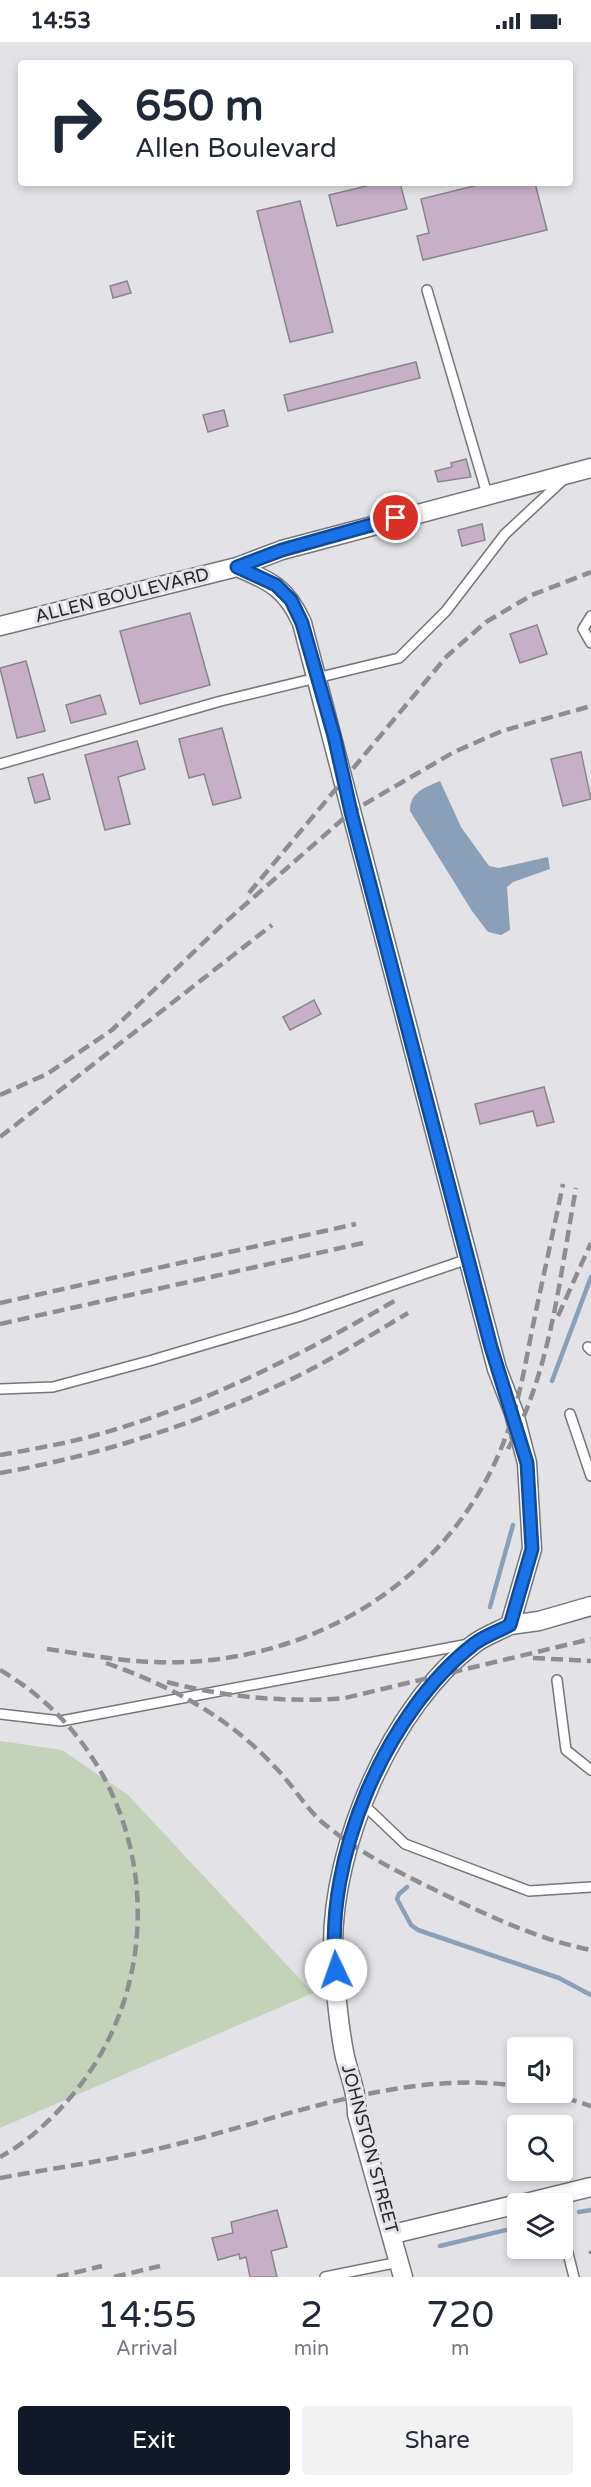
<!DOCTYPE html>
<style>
:root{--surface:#fff;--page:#f2f2f3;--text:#1f2937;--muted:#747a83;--accent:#111827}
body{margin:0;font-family:"Varela Round",sans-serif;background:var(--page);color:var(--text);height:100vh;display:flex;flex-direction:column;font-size:22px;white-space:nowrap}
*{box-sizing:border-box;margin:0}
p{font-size:20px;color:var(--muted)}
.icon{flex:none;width:33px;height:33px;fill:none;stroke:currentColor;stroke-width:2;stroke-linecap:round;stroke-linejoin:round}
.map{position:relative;height:2235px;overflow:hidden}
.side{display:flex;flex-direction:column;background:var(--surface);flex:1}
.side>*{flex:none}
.top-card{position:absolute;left:18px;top:18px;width:555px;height:126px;border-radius:6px;box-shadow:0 3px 9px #0003;background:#fff;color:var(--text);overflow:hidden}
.controls{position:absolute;left:507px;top:1995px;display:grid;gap:12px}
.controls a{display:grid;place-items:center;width:66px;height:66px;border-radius:6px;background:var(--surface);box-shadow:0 3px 9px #0003;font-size:30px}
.pin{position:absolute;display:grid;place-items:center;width:51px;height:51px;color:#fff;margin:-26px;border:3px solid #fff;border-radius:50%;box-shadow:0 2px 6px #0007}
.me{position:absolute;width:66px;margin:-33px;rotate:357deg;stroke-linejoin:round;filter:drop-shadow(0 0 4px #0008)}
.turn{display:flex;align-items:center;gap:21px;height:126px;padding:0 18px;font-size:27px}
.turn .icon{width:78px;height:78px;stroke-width:2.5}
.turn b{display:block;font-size:42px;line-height:51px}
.eta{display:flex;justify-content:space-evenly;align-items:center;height:102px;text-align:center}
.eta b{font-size:36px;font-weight:600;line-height:42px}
.cta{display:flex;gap:12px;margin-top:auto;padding:12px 18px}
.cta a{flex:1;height:69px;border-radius:6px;background:var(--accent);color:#fff;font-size:24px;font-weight:600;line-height:69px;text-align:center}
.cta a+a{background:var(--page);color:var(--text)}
.status{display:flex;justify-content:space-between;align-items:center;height:42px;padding:0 30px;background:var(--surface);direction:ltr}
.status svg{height:16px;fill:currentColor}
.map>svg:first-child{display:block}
</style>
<div class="status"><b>14:53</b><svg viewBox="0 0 49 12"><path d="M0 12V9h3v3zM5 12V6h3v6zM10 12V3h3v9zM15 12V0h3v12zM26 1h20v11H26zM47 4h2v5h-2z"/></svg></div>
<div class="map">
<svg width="591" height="2235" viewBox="0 0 591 2235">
<rect width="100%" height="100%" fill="#e3e2e7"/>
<path fill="#c5d2ba" d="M0,1699L62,1708L128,1753L313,1951L0,2086Z"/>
<path fill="#8a9fb8" d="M440,739L461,785L489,824L499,826L548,815L550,827L513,840L507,845L510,888L501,893L488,890L472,869L410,769C410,750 424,746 440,739Z"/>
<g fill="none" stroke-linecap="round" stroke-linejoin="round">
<path stroke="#8a9fb8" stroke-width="4.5" d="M552,1339L591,1235
M490,1565L513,1483
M407,1845L399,1852L397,1857L411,1883L418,1888L559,1936L591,1953
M579,2170L591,2168
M440,2204L518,2185"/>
</g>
<path fill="#c7afc7" stroke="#898689" stroke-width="1.5" d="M379,141H400L407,167L337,184L329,153Z
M486,141H535L547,188L423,218L417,194L429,191L421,157Z
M300,159L333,290L290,300L257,169Z
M127,239L131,251L113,256L110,244Z
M416,320L420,336L288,369L284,353Z
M224,368L228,384L208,390L203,373Z
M466,417L471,435L438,440L435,429L452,425L451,421Z
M482,482L485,498L462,504L458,488Z
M190,571L210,643L140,662L120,589Z
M537,583L547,612L520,621L510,592Z
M26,619L45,689L17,696L0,626Z
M100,653L106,672L71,681L66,663Z
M222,686L241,756L213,763L204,732L189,736L179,697Z
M137,699L145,727L118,735L130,782L105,788L85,713Z
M581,710L591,757L563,764L551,717Z
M43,732L50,757L35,761L28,736Z
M314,958L321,972L290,988L283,975Z
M544,1045L554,1080L537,1084L533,1069L480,1082L475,1062Z
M277,2168L287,2205L271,2209L277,2235H250L246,2215L240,2217L239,2212L218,2218L212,2196L233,2191L231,2180Z"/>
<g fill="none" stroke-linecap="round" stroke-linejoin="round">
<defs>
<path id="service" d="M427,248L487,452
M591,574L583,587L591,601
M0,722L221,659L399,616L446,569L505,492L564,437
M588,1305L591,1308
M0,1347L53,1345L149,1319L298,1275L468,1217
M570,1372L591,1434
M557,1638L566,1708L591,1728
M0,1672L61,1679L469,1602
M363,1762L405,1802L529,1849L591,1845
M562,2188L574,2235
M325,2235L399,2220"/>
<path id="minor" d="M237,525C271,539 287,547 302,581L497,1327L514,1371L527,1421L532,1507L510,1583C499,1589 484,1594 474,1602C391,1664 332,1804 333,1906C334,1935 339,1987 345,2015C350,2035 357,2051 357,2072L403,2235
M0,584L237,525L282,508L591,426
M510,1583L539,1579L591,1564
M522,2162L591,2145
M393,2192L518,2162"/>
</defs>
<use href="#service" stroke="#767579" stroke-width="12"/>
<use href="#minor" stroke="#767579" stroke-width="21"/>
<path stroke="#7d7d80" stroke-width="3" stroke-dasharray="3 4.5" stroke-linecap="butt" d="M589,2211L591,2210"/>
<use href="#service" stroke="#fff" stroke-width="9"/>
<use href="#minor" stroke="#fff" stroke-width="18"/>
<path stroke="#8e8e91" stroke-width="4.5" stroke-dasharray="12 6" stroke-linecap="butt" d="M249,851L447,614L486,580L532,553L591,530
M0,1053L47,1032L112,988L222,883L351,770L454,710L502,689L591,664
M0,1095L272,883
M0,1261L356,1182
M558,1274L591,1201
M0,1282L363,1201
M508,1407C551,1329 560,1233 576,1146
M0,1413C28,1408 57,1403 85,1396C195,1367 298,1315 396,1258
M0,1431C102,1413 202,1380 296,1335C334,1316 371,1293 408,1271
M47,1607C83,1612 118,1619 155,1620C307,1626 453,1539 506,1394C519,1360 525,1324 532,1288C542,1240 553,1191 563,1142
M533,1616L591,1619
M106,1621C169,1643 229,1675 275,1725C292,1742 304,1764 322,1780C357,1810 398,1830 439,1850C489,1874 537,1897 591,1908
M0,1628C152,1716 183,1925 69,2057C50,2079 26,2101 0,2115
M167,1640C225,1655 285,1661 345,1656L591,1597
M548,2050L591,2064
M0,2136C49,2127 99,2120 148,2109C267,2083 395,2026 518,2044
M57,2235L102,2224
M114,2235L160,2224"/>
</g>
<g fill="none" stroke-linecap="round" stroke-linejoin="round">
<defs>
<path id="route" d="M336,1928C323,1818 386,1670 474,1602C484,1594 499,1589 510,1583L532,1507L527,1421L491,1305L351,770L334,694L302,581L291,558L276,543L237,525L282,508L396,476"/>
</defs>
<use href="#route" stroke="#114b97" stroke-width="15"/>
<use href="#route" stroke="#1a73e8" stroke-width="10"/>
</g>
<g text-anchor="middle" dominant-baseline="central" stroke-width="6" stroke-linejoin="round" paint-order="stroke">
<g font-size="18" fill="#272729" stroke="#e3e2e7">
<text transform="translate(122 553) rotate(-14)">ALLEN BOULEVARD</text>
<text transform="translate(370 2107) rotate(75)">JOHNSTON STREET</text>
</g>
</g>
</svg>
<div class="controls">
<a><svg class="icon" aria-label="sound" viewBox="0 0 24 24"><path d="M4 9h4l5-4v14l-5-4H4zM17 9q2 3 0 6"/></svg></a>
<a><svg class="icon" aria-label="search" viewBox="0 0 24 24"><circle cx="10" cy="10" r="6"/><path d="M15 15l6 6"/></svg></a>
<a><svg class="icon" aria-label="layers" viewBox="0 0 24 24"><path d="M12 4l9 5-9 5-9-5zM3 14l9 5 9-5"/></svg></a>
</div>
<div class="pin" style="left:396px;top:476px;background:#d93025"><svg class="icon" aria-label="arrive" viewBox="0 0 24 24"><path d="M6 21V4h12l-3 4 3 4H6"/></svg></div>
<svg class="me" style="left:336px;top:1928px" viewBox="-20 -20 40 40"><circle r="19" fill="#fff"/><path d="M0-13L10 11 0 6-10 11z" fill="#1a73e8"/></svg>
<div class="top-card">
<div class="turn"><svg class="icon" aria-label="right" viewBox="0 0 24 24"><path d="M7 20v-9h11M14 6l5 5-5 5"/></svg><div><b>650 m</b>Allen Boulevard</div></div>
</div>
</div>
<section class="side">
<div class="eta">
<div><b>14:55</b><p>Arrival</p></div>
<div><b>2</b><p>min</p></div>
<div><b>720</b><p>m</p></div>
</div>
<div class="cta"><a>Exit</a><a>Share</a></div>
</section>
